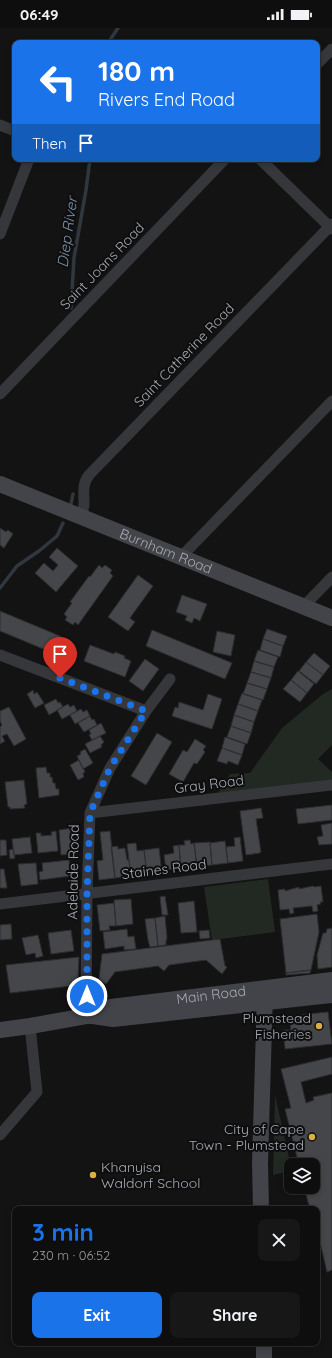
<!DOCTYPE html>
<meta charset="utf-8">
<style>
:root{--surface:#0e0e0f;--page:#171718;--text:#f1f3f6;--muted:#9b9c9e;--line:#2e2e2f;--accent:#1a73e8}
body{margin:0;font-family:Quicksand,sans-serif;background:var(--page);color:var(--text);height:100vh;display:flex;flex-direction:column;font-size:15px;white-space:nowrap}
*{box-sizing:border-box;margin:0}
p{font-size:13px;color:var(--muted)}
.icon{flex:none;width:22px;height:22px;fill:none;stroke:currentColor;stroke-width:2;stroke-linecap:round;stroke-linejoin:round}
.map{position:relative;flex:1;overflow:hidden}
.sheet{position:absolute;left:12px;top:1178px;width:308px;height:140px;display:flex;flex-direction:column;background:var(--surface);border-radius:8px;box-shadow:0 2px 6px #0003,0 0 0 1px var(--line)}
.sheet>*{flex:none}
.guide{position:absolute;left:12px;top:12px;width:308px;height:122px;border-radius:8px;box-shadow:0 2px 6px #0003,0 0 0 1px var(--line);background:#1a73e8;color:#fff;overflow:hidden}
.buttons{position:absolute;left:284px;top:1130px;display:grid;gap:8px}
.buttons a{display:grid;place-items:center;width:36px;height:36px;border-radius:8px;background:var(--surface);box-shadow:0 2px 6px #0003,0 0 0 1px var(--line);font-size:20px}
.pin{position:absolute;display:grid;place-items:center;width:34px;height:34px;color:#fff;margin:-41px -17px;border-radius:50% 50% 50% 0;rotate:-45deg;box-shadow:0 0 4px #0007}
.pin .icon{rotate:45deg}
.me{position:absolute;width:44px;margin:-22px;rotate:0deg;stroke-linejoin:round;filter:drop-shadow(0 0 3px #0008)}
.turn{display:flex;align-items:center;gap:14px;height:84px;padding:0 20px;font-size:18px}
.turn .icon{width:52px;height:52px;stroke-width:2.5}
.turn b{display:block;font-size:28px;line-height:34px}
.then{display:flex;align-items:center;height:38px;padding:0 20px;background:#0003;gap:8px;font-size:15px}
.round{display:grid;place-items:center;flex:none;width:42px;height:42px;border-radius:8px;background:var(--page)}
.head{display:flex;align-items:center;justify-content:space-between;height:68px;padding:0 20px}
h1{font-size:24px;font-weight:700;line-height:30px;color:var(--accent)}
.primary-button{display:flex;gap:8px;margin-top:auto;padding:8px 20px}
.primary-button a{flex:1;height:46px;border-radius:8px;background:var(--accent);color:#fff;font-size:16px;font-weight:700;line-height:46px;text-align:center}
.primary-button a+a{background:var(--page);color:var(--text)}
.status{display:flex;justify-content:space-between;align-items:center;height:28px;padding:0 20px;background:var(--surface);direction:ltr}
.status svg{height:11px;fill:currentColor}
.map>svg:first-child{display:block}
</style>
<div class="status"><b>06:49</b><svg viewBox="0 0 49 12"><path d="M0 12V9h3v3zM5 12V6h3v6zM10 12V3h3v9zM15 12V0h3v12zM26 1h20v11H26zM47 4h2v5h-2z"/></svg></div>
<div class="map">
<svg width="332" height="1330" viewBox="0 0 332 1330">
<rect width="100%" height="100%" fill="#131314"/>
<path fill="#222923" d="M332,661V717L318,731L332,744V752L218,765L230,746L250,745L282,700L323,666Z
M268,851L275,904L212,912L204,859Z
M275,1067L291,1138V1143L273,1147Z"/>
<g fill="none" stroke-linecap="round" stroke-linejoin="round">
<path stroke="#30373e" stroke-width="3.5" d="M108,15L118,0
M71,280L74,230L86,162L90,131
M71,476L73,466
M0,560L17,538L39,523L57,508L63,495"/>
</g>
<path fill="#454649" stroke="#2d2d30" d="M0,500L6,504L8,502L13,506L4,520L0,517Z
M57,520L78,538L56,564L35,545L44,535L53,543L58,537L49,529Z
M99,537L102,540L105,537L112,542L110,545L113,548L78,597L75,594L73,597L65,592L67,589L64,586L72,575L70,574L89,548L90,549Z
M138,547L153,558L130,590L135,594L128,603L108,589Z
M182,567L207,576L200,593L194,590L192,595L185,592L187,588L176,584Z
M0,583L60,608L70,617L65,630L0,603Z
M267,601L287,608L283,618L263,611Z
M152,602L232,635L225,651L146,618Z
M217,603L235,607L231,628L213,624Z
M263,611L283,618L280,629L260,622Z
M90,617L114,626L115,624L125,628L124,630L131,633L125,649L84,633Z
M258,622L278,629L274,639L254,633Z
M314,625L330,638L323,647L306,634Z
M145,631L159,641L143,663L129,653Z
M254,633L274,639L271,650L251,644Z
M306,634L323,647L316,656L299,643Z
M298,643L314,656L307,665L291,652Z
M251,644L271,650L267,661L247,655Z
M291,652L307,665L300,674L283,661Z
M247,655L267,661L263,672L243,666Z
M33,662L34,666L37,664L44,675L35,680L27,666Z
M242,665L262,672L258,683L238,676Z
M208,666L222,671L212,701L172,688L175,679L178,680L179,674L203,682Z
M56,671L58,675L60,674L63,679L49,687L44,677Z
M68,676L70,679L74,677L77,683L62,691L57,682Z
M238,676L258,683L254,694L234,687Z
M9,679L26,711L14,718L7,706L2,708L5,713L0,716V699L2,697L0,693V683Z
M81,681L83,684L87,682L90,688L75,696L70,687Z
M234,687L254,694L251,705L231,698Z
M90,688L92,692L94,691L97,697L84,704L78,695Z
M101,695L106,705L92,712L89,707L91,706L89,702Z
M231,698L251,705L247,716L227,709Z
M157,705L172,714L146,757L131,748Z
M100,708L104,714L101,717L102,719L90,725L85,716Z
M225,709L245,716L242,727L222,720Z
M195,711L206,718L203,722L205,724L197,736L194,735L183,754L169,746L183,722L187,724Z
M222,720L242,727L238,737L228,733L227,736L217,733Z
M85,721L93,735L83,741L77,728L81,726L80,724Z
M79,732L85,744L83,745L84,749L78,752L70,737Z
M46,739L47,745H50V749H52L53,755H55L56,761H59V767L39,770L36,740Z
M24,752L27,776L24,777L25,780L10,781V779H8L5,754Z
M332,777V792L298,796L296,781Z
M261,780L263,790L256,791L261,824H260V825L246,827L240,783Z
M332,795V816L319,817L317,809L323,808L321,797Z
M73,800L74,826L61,827L59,802Z
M56,803L58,823L38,825L36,805H41V808L52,807L51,804Z
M110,803L115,850L99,852L97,833L103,832L100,804Z
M30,809L32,825L14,827L12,811Z
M240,809L243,833L228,835L226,819L235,818L234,810Z
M0,812H6L7,827L0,828Z
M190,812L191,816L194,815L197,839L181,840L179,817H185L184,813Z
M225,813L228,835L212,837L210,815Z
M210,814L212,837L197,839L194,815Z
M136,815L137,823L144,822L147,847L131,849L127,816Z
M179,817L181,840L166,842L164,827L174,825L173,818Z
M118,818V821L125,820L127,832L129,831L131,848L115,850L111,819Z
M159,820L162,846L147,847L144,822Z
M13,821L15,830L10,831L9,822Z
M69,832L70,848L40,852L39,844L43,843L42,835Z
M36,835L38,856L21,858L18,836Z
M0,841H4L7,860H0Z
M313,858L314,859L321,858L323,874H320L321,876L317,877L318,883L313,884L312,878L293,880L294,885L290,886L289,881L280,882L278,862L285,861V863L299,859V861Z
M165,868L168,887H162L160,869Z
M131,871L133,896L116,898L114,872Z
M194,873L197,904L181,905L178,875Z
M114,875L116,898H109L110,902L100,903L97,877Z
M317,886L319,904L311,942L286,945L280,891Z
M165,888L167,910L166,913V917L158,918L155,890Z
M155,890L158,918L150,919L148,912L145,891Z
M11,896L12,911L0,912V897Z
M332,900V939L318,941L317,927L323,905H326L327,901Z
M127,901L128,909L134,908L136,921L124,922V918L105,921L103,904Z
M71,902L74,923L51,926L48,905Z
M209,902L210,910L200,911L199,903Z
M38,907L43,928L36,930L35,925L26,927L22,910Z
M220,911L225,938L227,939L222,946L206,932L169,937L164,943L158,938L115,944L106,956L99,951L102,926Z
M79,929L78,949L71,958L10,965L6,937Z
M311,942L310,945L286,947V945Z
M328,984L332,1016L285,1021L283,1002H291L289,988Z
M332,1029V1046L301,1054L306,1075L314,1072L313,1069L332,1065V1242L327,1244L317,1201V1181H310L304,1159H313V1137H299L285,1081L291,1080L281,1041Z"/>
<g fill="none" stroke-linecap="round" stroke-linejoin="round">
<path stroke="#36373b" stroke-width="11" d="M317,36L332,21
M0,97L15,103
M260,131L332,201
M0,206L29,131
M0,366L225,131
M81,489C82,485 84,480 84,476C84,464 82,456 89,447L332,196
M180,530L332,373
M303,579L332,549
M0,627L146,683
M90,785L332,757
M0,876L332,836
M86,988L87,865L90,785L110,740L146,683L170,651
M0,1107L37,1064L30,998"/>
<g stroke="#434449" stroke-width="16">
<path id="s1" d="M0,456L332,590"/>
<path id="s2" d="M93,988L111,979L332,952"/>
<path d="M0,1002L30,998L86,988H93L113,991L332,967"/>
<path d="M261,1181L260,1135L265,965"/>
<path d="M264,1315V1330"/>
</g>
</g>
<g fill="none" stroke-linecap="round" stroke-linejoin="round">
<path stroke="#1a73e8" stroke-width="7" stroke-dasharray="0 12.6" d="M60,650L146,683L110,740L90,785L87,866V968"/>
</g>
<g fill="#ddaf42" stroke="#0e0e0f" stroke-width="1.5">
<circle cx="319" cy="998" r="4"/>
<circle cx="312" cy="1109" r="4"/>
<circle cx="93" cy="1147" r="4"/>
</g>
<g text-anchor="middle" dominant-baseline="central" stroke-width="4" stroke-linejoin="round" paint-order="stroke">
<g font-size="14" fill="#a6aab3" stroke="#0e0e0f">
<text transform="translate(102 238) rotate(-46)">Saint Joans Road</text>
<text transform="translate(184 327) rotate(-46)">Saint Catherine Road</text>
<text stroke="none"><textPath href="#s1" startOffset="179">Burnham Road</textPath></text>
<text transform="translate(209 756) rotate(-7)">Gray Road</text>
<text transform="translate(164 841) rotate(-7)">Staines Road</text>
<text transform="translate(73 844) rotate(-89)">Adelaide Road</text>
<text stroke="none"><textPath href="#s2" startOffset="121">Main Road</textPath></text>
</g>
<g font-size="14" fill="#a6aab3" stroke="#0e0e0f" text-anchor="end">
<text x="311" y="990">Plumstead<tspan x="311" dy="16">Fisheries</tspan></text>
<text x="304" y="1101">City of Cape<tspan x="304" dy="16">Town - Plumstead</tspan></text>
<text x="101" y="1139" text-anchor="start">Khanyisa<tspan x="101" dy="16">Waldorf School</tspan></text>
</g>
<g font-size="15" font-style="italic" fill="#8095ab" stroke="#0e0e0f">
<text transform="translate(67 204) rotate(-82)">Diep River</text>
</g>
</g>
</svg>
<div class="buttons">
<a><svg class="icon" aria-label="layers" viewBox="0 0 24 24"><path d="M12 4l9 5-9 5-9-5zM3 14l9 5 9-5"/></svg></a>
</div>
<div class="pin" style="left:60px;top:650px;background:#d93025"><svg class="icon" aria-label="arrive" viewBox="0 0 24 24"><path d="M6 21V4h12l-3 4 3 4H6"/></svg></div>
<svg class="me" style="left:87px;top:968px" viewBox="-20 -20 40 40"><circle r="17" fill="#1a73e8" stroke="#fff" stroke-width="3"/><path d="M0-11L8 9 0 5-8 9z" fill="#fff"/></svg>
<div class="guide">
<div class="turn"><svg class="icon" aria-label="left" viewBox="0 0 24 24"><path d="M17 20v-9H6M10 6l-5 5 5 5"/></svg><div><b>180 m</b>Rivers End Road</div></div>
<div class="then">Then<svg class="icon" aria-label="arrive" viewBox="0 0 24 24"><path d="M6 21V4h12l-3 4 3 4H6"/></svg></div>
</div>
<section class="sheet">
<div class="head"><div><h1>3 min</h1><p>230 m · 06:52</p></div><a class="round"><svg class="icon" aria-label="close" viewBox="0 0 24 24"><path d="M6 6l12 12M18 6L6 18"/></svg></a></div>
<div class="primary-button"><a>Exit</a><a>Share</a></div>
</section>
</div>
